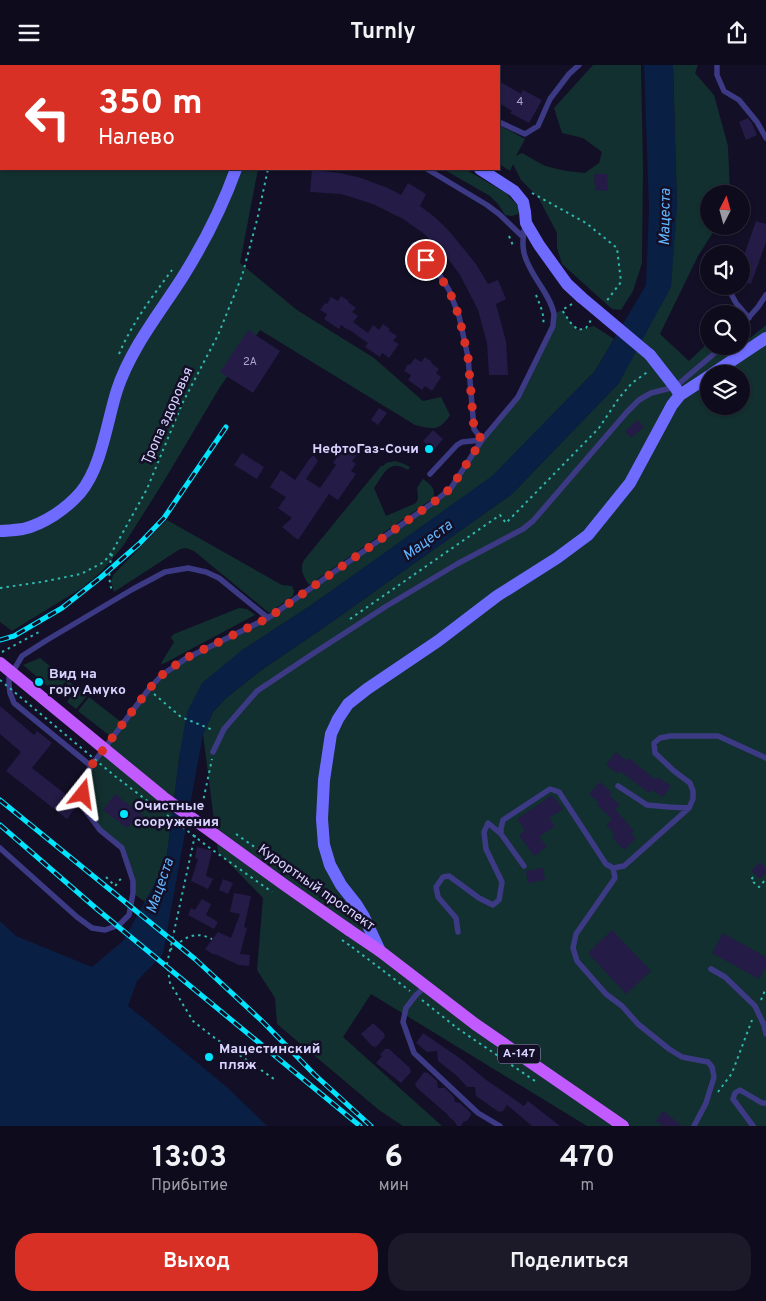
<!DOCTYPE html>
<html lang="ru">
<meta charset="utf-8">
<style>
:root{--surface:#0e0b1c;--page:#1c1929;--text:#f1f3f6;--muted:#9b9ba3;--line:#2e2b3b;--accent:#d93025}
body{margin:0;font-family:Overpass,sans-serif;background:var(--page);color:var(--text);height:100vh;display:flex;flex-direction:column;font-size:19px;white-space:nowrap}
*{box-sizing:border-box;margin:0}
p{font-size:16px;color:var(--muted)}
.icon{flex:none;width:28px;height:28px;fill:none;stroke:currentColor;stroke-width:2;stroke-linecap:round;stroke-linejoin:round}
.map{position:relative;height:1061px;overflow:hidden}
.drawer{display:flex;flex-direction:column;background:var(--surface);flex:1}
.drawer>*{flex:none}
.guide{position:absolute;left:0px;top:0px;width:500px;height:105px;box-shadow:0 1px 4px #0004,0 0 0 1px var(--line);background:#d93025;color:#fff;overflow:hidden}
.needle{width:32px;rotate:6deg}
.fabs{position:absolute;left:700px;top:120px;display:grid;gap:10px}
.fabs a{display:grid;place-items:center;width:50px;height:50px;border-radius:50%;background:var(--surface);box-shadow:0 1px 4px #0004,0 0 0 1px var(--line);font-size:25px}
.pin{position:absolute;display:grid;place-items:center;width:42px;height:42px;color:#fff;margin:-21px;border:2px solid #fff;border-radius:50%;box-shadow:0 1px 5px #0007}
.me{position:absolute;width:55px;margin:-28px;rotate:15deg;stroke-linejoin:round;filter:drop-shadow(0 0 4px #0008)}
.turn{display:flex;align-items:center;gap:18px;height:105px;padding:0 15px;font-size:22px}
.turn .icon{width:65px;height:65px;stroke-width:2.5}
.turn b{display:block;font-size:35px;line-height:42px}
.eta{display:flex;justify-content:space-evenly;align-items:center;height:85px;text-align:center}
.eta b{font-size:30px;font-weight:700;line-height:35px}
.cta{display:flex;gap:10px;margin-top:auto;padding:10px 15px}
.cta a{flex:1;height:58px;border-radius:20px;background:var(--accent);color:#fff;font-size:20px;font-weight:700;line-height:58px;text-align:center}
.cta a+a{background:var(--page);color:var(--text)}
header{display:flex;justify-content:space-between;align-items:center;height:65px;padding:0 15px;background:var(--surface);font-size:22px;font-weight:700}
.map>svg:first-child{display:block}
</style>
<header><svg class="icon" aria-label="menu" viewBox="0 0 24 24"><path d="M4 6h16M4 12h16M4 18h16"/></svg>Turnly<svg class="icon" aria-label="share" viewBox="0 0 24 24"><path d="M12 15V3M7 8l5-5 5 5M5 13v7h14v-7"/></svg></header>
<div class="map">
<svg width="766" height="1061" viewBox="0 0 766 1061">
<rect width="100%" height="100%" fill="#130f26"/>
<path fill="#12302f" fill-rule="evenodd" d="M0,0H273V1H1V104H258L240,198L297,245L374,293L423,336L441,332L450,350C439,367 433,364 415,360L260,265L220,322L164,416L123,481L102,506L82,523L12,566L0,557Z
M593,0H641L643,104L642,198L633,226L621,245L612,244L562,199L557,183V168L538,132L521,115L513,99L510,106L499,99V60L525,74L516,91L522,88L545,101L566,106L585,108L599,98L602,87L583,73L562,68L554,43Z
M673,0H698L695,8L714,30L728,81L730,129H709V161H717L698,191L660,269L689,296L709,277V281H727L733,287L766,260V1061H587L371,929L343,972L442,1061H403L379,1045L277,959L275,933L257,905L263,833L218,787L203,669L213,647L225,634L260,606L326,561L512,429L619,318L677,143ZM709,309H741V341H709Z
M443,104H465L506,128L519,142L520,144L518,149L512,151L505,150L498,139L490,131Z
M562,245L570,257L578,265L594,261L614,274L595,306L493,411L313,539L241,586L180,687L166,798L145,837L133,828V816L122,783L100,765L86,746L84,716L114,674L78,646L89,632L125,660L133,646L172,602L268,553L451,423L482,375L518,332L553,261L554,249Z
M395,396L404,399L410,402L408,405C389,393 384,409 374,423L386,451L416,438L418,433L417,423L423,414C430,419 438,425 432,434L309,520C304,512 299,505 304,495L381,401H383L386,398Z
M167,455L282,520L292,521L294,526L293,531L269,548L194,486L186,483L180,484L114,527L111,517L113,510Z
M239,543L247,544L255,550L165,598L162,599L161,598L174,577L171,573V572L174,569Z
M40,593L87,631L76,644L67,637L75,626L65,617L56,628L23,600Z"/>
<path fill="#0a1f44" d="M644,0H673L677,143L671,222L619,318L512,429L326,561L260,606L225,634L213,647L203,669L163,889L137,916L128,941L142,952L229,1024L267,1061H0V856L16,871L92,902L123,876L166,798L180,687L187,647L202,618L241,586L313,539L492,411L595,306L646,220L649,143Z"/>
<path fill="#241b47" d="M499,16L521,29L523,25L542,35L529,58L510,48L512,46L499,38Z
M748,53L752,58L757,70L746,75L739,57Z
M312,105L340,108L361,113L388,123L401,130L408,118L426,129L420,141L436,153L450,167L476,199L488,219L498,215L506,234L496,239L506,276L508,310H489L487,278L478,245L460,210L443,187L423,168L403,154L373,139L341,129L310,127Z
M594,109H607L608,126L595,125Z
M756,156L766,159V177L751,219L741,216V199Z
M341,231L349,236L348,237L356,243L352,247L358,251L353,257L368,268L373,260L379,265L383,259L390,264L389,266L397,271L393,276L399,279L389,293L382,288L380,292L365,282L368,278L348,264V265L341,260L339,264L324,254L327,249L320,245L325,238L327,239L331,232L338,236Z
M248,265L280,286L253,328L220,307Z
M425,292L432,297L431,298L439,304L436,308L441,312L432,326L425,321L422,325L408,315L411,310L404,306L408,299L410,300L415,293L421,297Z
M379,343L387,348L378,360L371,355Z
M638,355L644,362L631,373L625,366Z
M433,365L443,374L433,386L423,376Z
M342,384L346,386L347,384L357,390L352,396L356,399L351,406L356,409L338,435L329,429L298,475L282,462L292,453L278,443L286,432L270,422L281,405L295,415L310,393L314,390L318,396L306,414L320,423L336,400L333,398Z
M242,388L264,402L257,414L234,400Z
M0,641L34,670L37,666L52,678L32,703L78,739L67,754L6,706L21,687L0,669Z
M616,687L627,696L629,693L656,715L658,712L671,721L663,732L652,725L649,728L620,706L618,709L606,700Z
M600,717L612,728L610,731L620,740L615,744L634,766L631,769L636,773L624,785L612,772L615,769L606,760L612,754L597,740L599,738L589,729Z
M115,729L146,753L138,763L132,758L127,763L103,745Z
M552,730L563,744L549,753L555,761L539,772L547,782L534,791L519,770L525,766L517,754Z
M197,782L212,786L206,811L213,814L208,824L191,816L198,794L195,793Z
M760,797L766,803V807L760,814L751,806Z
M543,803L545,815L528,818L526,806Z
M223,814L233,818L228,829L219,825Z
M234,828L251,831L244,862L247,863L240,889L250,890L249,901L239,900L215,889L214,890L205,884L218,867L231,873L240,849L230,847Z
M202,834L211,839L206,850L218,857L214,864L188,850L191,843L195,845Z
M612,865L651,906L626,929L588,888Z
M723,868L766,892V901L759,914L712,888Z
M373,958L384,968L385,972L376,982L372,981L361,969Z
M423,968L461,994L485,1014L524,1041L528,1036L560,1061H532L507,1040L503,1046L499,1047L476,1031L475,1022H467L457,1011L438,996L437,986L427,987L416,978Z
M385,984H389L410,1003L411,1007L401,1018L376,998L382,991L380,990Z
M424,1007L428,1008L437,1016L438,1023H445L454,1032L455,1037L460,1038L471,1048V1050L466,1057L464,1056L461,1061H457L455,1057L447,1050H448L417,1023L415,1019Z
M663,1046L682,1061H663L656,1056Z"/>
<g fill="none" stroke-linecap="round" stroke-linejoin="round">
<path stroke="#2fb8b0" stroke-width="2" stroke-dasharray="2.5 4" stroke-linecap="butt" d="M197,0L198,1
M293,1L294,0
M396,1L397,0
M532,128L586,158L617,183L621,217L605,238
M509,171L514,183
M536,230C540,240 545,250 543,261
M572,239L562,245L570,257L578,265L586,263L591,255
M119,289C132,258 152,232 172,205
M112,489C109,502 108,514 112,526
M0,523L41,517L81,509L104,497L112,487L147,424L182,339L218,270L242,211L257,155L268,104
M350,554L500,450L506,458L599,363L619,333L632,318L646,308L647,305
M2,587L39,567L42,568
M154,629L181,652L213,665
M201,746L212,694
M195,770L167,899L170,918L193,956L212,971L274,1014
M106,812L115,821L123,811
M753,812L751,815L759,822L766,814
M352,882L410,926
M170,885C185,873 193,865 212,874
M422,935L457,963L538,1018
M761,935L766,923
M718,1027L732,1008L752,955"/>
<path stroke="#3d3a85" stroke-width="5.5" d="M717,0V10L724,26L739,35L757,57L766,73
M273,1V0
M499,57L525,69L538,61L550,34L569,9L579,0
M427,104L487,140L499,149L523,172
M414,180L439,209L449,225L459,251L468,292L474,364L482,375
M727,221L736,238L749,253
M741,261L758,242L766,230
M430,409L457,380L462,377L482,375
M213,687L224,664L257,626L314,588L385,542L457,499L523,464L533,456L627,347L639,335L651,328L675,322L723,281
M91,701L14,638L10,628L9,619V613L22,591L47,575L133,524L165,507L188,503L206,507L219,513L268,553
M618,721L647,740L669,742L689,743L693,734V726L690,718L674,706L655,688L654,678L660,673L670,671H718L766,693
M0,783L77,852L92,863L105,865L119,860L129,850L133,828V816L122,783L100,765L86,746L83,729L84,716L91,701L149,624L162,610L185,594L268,553L434,437L451,423L482,375L518,332L553,261C553,257 554,252 554,249C550,228 529,210 524,188C522,179 523,169 525,160
M524,801L501,769V763L503,755L550,724L559,727L606,799L613,803L624,801L689,743
M613,803L615,813L576,869L573,883L577,896L606,929L622,941L638,959L669,984L682,992L708,997L712,1002L714,1012L706,1038L694,1061
M458,867L456,853L438,832L436,822L443,812L449,811L479,833L493,840L499,835L502,817L486,784L484,767L488,758L501,769
M711,904L725,912L755,941L764,960
M426,921L416,930L406,943L403,957L414,988L478,1048L500,1061
M766,959L764,960L766,969
M753,1061L733,1034L735,1028L740,1025L762,1038H766"/>
<path stroke="#6f6bff" stroke-width="12" d="M322,0L324,1
M347,0V1
M480,104L514,126L523,137L525,147L526,158L539,180L567,219L581,232
M650,290L675,322L680,330
M712,309L766,273
M0,466C7,466 15,465 23,464C44,459 66,444 80,428C102,402 107,356 117,325C131,283 159,249 182,213C204,178 222,143 236,104
M380,886L364,852L356,839L341,820L330,800L324,780L322,754L324,715L331,669L338,654L348,639L367,624L438,576L497,531L557,493L588,470L630,418L672,340L680,330L709,311"/>
<path stroke="#c25bff" stroke-width="12" d="M349,865L380,886L475,959L623,1061"/>
<defs>
<path id="rail" d="M0,575L14,571L62,543L100,513L139,479L164,453L226,362
M0,735L195,894L263,957L315,1010L371,1061
M0,760L98,845L360,1061"/>
</defs>
<use href="#rail" stroke="#00e5ff" stroke-width="5"/>
<use href="#rail" stroke="#130f26" stroke-width="3" stroke-dasharray="9" stroke-linecap="butt"/>
<path stroke="#2fb8b0" stroke-width="2" stroke-dasharray="2.5 4" stroke-linecap="butt" d="M0,615L116,712L149,737
M167,750L207,781L272,827
M236,769L353,851
M342,875L352,882"/>
<path stroke="#6f6bff" stroke-width="12" d="M581,232L650,290"/>
<path stroke="#c25bff" stroke-width="12" d="M0,598L163,732L286,821L349,865"/>
</g>
<g fill="none" stroke-linecap="round" stroke-linejoin="round">
<path stroke="#d93025" stroke-width="9" stroke-dasharray="0 16.2" d="M83,729L84,716L91,701L149,624L162,610L184,594L268,553L434,437L451,423L482,375L474,364L468,292L459,251L449,225L438,209L426,195"/>
</g>
<g fill="#00e5ff" stroke="#130f26" stroke-width="2">
<circle cx="429" cy="384" r="5"/>
<circle cx="39" cy="617" r="5"/>
<circle cx="124" cy="749" r="5"/>
<circle cx="209" cy="992" r="5"/>
</g>
<g text-anchor="middle" dominant-baseline="central" stroke-width="5" stroke-linejoin="round" paint-order="stroke">
<g font-size="11" fill="#aca6d1">
<text x="520" y="37">4</text>
<text x="250" y="297">2А</text>
</g>
<rect fill="#130f26" stroke="#9e99be" stroke-width="1" x="498" y="979.5" width="42" height="19" rx="4"/>
<g font-size="12" font-weight="bold" fill="#d9d4ff">
<text x="519" y="989">А-147</text>
</g>
<g font-size="14" fill="#d9d4ff" stroke="#130f26">
<text transform="translate(168 351) rotate(-66)">Тропа здоровья</text>
<text transform="translate(316 823) rotate(35)">Курортный проспект</text>
</g>
<g font-size="14" font-weight="bold" fill="#d9d4ff" stroke="#130f26" text-anchor="start">
<text x="419" y="384" text-anchor="end">НефтоГаз-Сочи</text>
<text x="49" y="609">Вид на<tspan x="49" dy="16">гору Амуко</tspan></text>
<text x="134" y="741">Очистные<tspan x="134" dy="16">сооружения</tspan></text>
<text x="219" y="984">Мацестинский<tspan x="219" dy="16">пляж</tspan></text>
</g>
<g font-size="15" font-style="italic" fill="#62b6ff" stroke="#130f26">
<text transform="translate(666 152) rotate(-89)">Мацеста</text>
<text transform="translate(428 476) rotate(-36)">Мацеста</text>
<text transform="translate(161 821) rotate(-71)">Мацеста</text>
</g>
</g>
</svg>
<div class="fabs">
<a><svg class="needle" viewBox="-14 -14 28 28"><path d="M0-13l5 13h-10z" fill="#e53935"/><path d="M0 13l5-13h-10z" fill="#9b9ba3"/></svg></a>
<a><svg class="icon" aria-label="sound" viewBox="0 0 24 24"><path d="M4 9h4l5-4v14l-5-4H4zM17 9q2 3 0 6"/></svg></a>
<a><svg class="icon" aria-label="search" viewBox="0 0 24 24"><circle cx="10" cy="10" r="6"/><path d="M15 15l6 6"/></svg></a>
<a><svg class="icon" aria-label="layers" viewBox="0 0 24 24"><path d="M12 4l9 5-9 5-9-5zM3 14l9 5 9-5"/></svg></a>
</div>
<div class="pin" style="left:426px;top:195px;background:#d93025"><svg class="icon" aria-label="arrive" viewBox="0 0 24 24"><path d="M6 21V4h12l-3 4 3 4H6"/></svg></div>
<svg class="me" style="left:83px;top:729px" viewBox="-20 -20 40 40"><path d="M0-17L14 15 0 8-14 15z" fill="#d93025" stroke="#fff" stroke-width="4"/></svg>
<div class="guide">
<div class="turn"><svg class="icon" aria-label="left" viewBox="0 0 24 24"><path d="M17 20v-9H6M10 6l-5 5 5 5"/></svg><div><b>350 m</b>Налево</div></div>
</div>
</div>
<section class="drawer">
<div class="eta">
<div><b>13:03</b><p>Прибытие</p></div>
<div><b>6</b><p>мин</p></div>
<div><b>470</b><p>m</p></div>
</div>
<div class="cta"><a>Выход</a><a>Поделиться</a></div>
</section>
